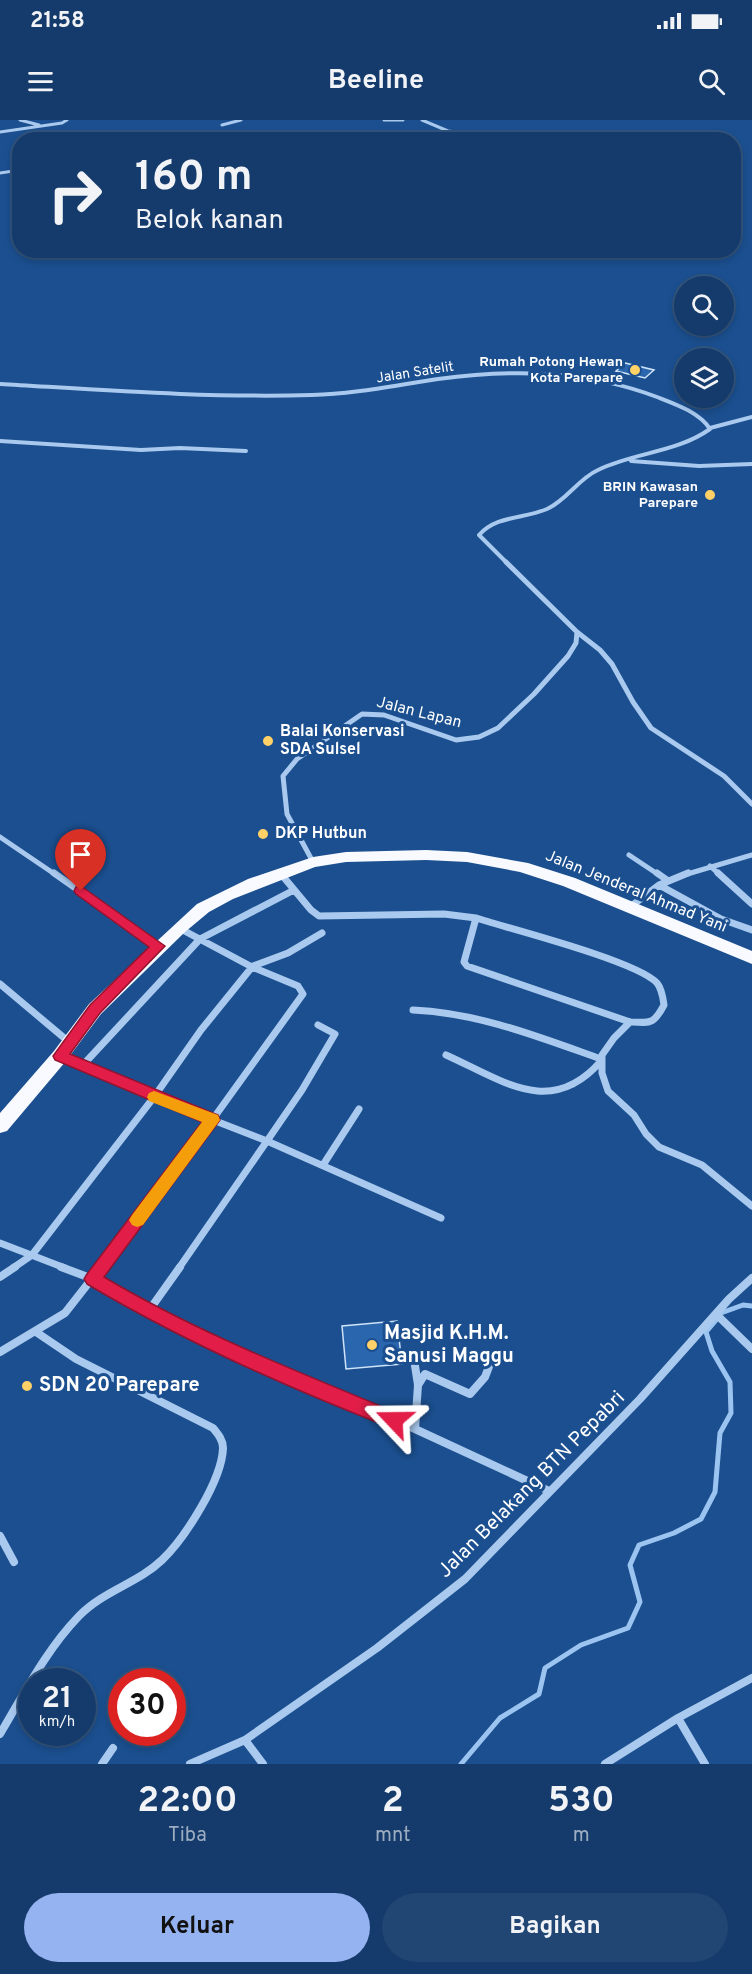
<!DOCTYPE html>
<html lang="id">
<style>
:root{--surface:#143b6b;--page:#214673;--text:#f1f3f6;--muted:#9dadc1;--line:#33557e;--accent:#95b2f1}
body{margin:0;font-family:Overpass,sans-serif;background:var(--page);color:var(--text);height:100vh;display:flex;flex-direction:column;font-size:22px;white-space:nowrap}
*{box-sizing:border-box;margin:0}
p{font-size:20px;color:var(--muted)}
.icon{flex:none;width:33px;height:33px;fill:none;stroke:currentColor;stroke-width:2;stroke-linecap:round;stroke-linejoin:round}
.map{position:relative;height:1644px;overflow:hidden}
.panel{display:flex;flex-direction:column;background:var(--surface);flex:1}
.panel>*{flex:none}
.banner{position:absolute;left:12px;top:12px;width:729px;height:126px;border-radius:24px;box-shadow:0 3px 9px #0003,0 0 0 2px var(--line);background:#143b6b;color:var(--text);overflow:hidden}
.buttons{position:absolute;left:674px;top:156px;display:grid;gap:12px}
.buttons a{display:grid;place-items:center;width:60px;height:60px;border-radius:50%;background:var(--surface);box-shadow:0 3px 9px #0003,0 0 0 2px var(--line);font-size:30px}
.speed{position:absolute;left:18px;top:1548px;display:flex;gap:12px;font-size:30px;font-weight:700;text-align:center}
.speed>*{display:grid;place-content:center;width:78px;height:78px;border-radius:50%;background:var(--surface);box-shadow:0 3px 9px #0003,0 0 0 2px var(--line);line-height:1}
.speed small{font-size:15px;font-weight:400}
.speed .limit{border:9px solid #d22;background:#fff;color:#111}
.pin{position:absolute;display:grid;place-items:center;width:51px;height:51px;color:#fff;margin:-62px -26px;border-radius:50% 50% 50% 0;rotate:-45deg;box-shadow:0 0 6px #0007}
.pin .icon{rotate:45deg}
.me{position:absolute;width:66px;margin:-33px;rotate:293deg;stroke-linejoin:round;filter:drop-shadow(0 0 4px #0008)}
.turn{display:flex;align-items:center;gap:21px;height:126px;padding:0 24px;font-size:27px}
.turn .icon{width:78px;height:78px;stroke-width:2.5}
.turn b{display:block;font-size:42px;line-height:51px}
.eta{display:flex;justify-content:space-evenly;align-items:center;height:102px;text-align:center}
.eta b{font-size:36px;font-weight:700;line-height:42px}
.primary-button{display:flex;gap:12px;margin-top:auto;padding:12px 24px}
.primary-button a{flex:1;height:69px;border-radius:36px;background:var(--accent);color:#111;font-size:24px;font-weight:700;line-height:69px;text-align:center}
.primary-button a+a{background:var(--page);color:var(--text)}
.status{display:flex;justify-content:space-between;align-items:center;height:42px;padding:0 30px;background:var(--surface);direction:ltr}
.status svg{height:16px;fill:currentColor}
header{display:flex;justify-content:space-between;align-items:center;height:78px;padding:0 24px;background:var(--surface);font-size:27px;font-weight:700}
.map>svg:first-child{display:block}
</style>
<div class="status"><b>21:58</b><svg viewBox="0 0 49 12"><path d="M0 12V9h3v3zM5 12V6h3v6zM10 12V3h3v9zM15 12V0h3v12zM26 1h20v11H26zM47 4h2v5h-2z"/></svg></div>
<header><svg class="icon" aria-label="menu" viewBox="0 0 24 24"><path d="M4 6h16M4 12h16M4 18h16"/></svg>Beeline<svg class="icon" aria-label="search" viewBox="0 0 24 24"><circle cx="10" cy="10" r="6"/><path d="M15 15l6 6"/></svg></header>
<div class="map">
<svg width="752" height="1644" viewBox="0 0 752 1644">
<rect width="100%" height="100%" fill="#1b4f8f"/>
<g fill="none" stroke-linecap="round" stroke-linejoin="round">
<path stroke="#9cc4f0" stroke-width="5" d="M721,1193L743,1185L752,1186
M461,1644L500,1598L539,1574L545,1548L581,1525L628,1508L640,1482L630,1445L639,1425L674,1413L701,1399L715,1372L720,1313L731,1293L730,1262L712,1231L706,1212L717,1199"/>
</g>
<path fill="#2a66ad" stroke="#cfe3fa" stroke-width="1.5" d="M625,243L654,250L645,258L616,251Z
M397,1201L402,1244L346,1249L342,1206Z"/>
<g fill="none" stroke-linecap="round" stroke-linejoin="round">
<path stroke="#a9c9ee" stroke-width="3" d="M20,0L39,5
M384,0H403
M422,0L448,11L493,16L505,20
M222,5L241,0
M0,12L62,3L67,0
M0,53L20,50"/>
<path stroke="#a9c9ee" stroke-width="4" d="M0,264C104,270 208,278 312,275C355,274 396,265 438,259C513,249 585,250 657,277C675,284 699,292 710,309C676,333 635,332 598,350C578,359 567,380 547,389C524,399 497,395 479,415L507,443
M710,308L752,297
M0,321L141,330L180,328L246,331
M631,341L699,346L752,344"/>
<path stroke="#a9c9ee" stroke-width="5" d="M506,442L577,512L600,530L612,544L633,582L651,608L724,656L752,684
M0,717L56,755
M629,735L659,755
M313,742L287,694L283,656L297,639L362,594L384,595L456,620L479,617L498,608L534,574L568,536L576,523L577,512
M710,746L720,755
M684,755L752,735"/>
<path stroke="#a9c9ee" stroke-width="7" d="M54,753L158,826
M657,753L667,760
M718,753L752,784
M281,754L311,790L319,796L444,794L476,798
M659,765L688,753
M630,787L659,765L721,799L752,810
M476,798C511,809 637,841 657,863C662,869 663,878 664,885C654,904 651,903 630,902L467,846L464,842Z
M253,846L288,833L322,813
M0,864L69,922
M413,890C479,893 539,917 601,939
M630,902L614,918L602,935V953L608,971L634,995L646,1014L659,1027L702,1045L752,1086
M318,905L335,914L302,970L267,1021L441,1098
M446,935C502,960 551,999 601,941
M82,946L200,819L294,770
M323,1045L359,989
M0,1123L65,1148
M13,1148L32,1135L154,977L60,936
M100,1148L187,1035L303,874L298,866L252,847
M179,1148L267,1021L154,977L201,910L252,847L179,808"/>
<path stroke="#a9c9ee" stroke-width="8" d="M61,1147L93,1159L155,1196L268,1248L415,1309L549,1371
M0,1157L15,1147
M148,1192L180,1147
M716,1194L752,1229
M0,1232L65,1193L101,1147
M413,1233L418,1265L415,1309
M418,1265L425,1254L470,1274L485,1257L490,1244
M0,1416L14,1442
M678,1598L705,1644
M0,1614C24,1574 46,1530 79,1496C103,1471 138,1463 162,1440C185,1418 222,1360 223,1328C223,1320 218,1314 213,1308L76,1239L36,1212
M245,1620L263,1644
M102,1644L113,1628
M190,1644L245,1620L377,1528L465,1459L640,1279L729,1179L752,1158
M605,1644L678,1598L752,1558"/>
<path fill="#f8faff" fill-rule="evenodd" d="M426,730L467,732L528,743L575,758L752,831V844L563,766L520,752L467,742L426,740L346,742L315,747L233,779L209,792L185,812L101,894L66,941L7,1011L0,1013V993L54,931L89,884L197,784L248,759L313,737L346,732Z"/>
</g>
<path fill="#e11d48" stroke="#92132f" stroke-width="1.5" d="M81,766L165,826L100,893L70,934L218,995L220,1000L104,1157C198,1213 299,1252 400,1294L403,1300L400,1306L394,1309C288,1268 184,1222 87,1164L84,1159L87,1154L202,1002L55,940L53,936L90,885L149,827L76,774L74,771L76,767Z"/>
<path fill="#f59e0b" d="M154,971L218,995L220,1000L143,1105L137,1107L132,1105L129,1100L132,1095L202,1002L149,981L147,977L149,973Z"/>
<g fill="#ffd166" stroke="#1b4f8f" stroke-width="2">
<circle cx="635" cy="250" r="6"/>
<circle cx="710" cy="375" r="6"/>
<circle cx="268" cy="621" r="6"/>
<circle cx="263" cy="714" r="6"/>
<circle cx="372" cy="1225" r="6"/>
<circle cx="27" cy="1266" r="6"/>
</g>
<g text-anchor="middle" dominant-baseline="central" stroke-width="6" stroke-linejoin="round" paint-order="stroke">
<g font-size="14" font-weight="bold" fill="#fff" stroke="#1b4f8f" text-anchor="end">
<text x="623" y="242">Rumah Potong Hewan<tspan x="623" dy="16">Kota Parepare</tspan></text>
<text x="698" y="367">BRIN Kawasan<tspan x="698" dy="16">Parepare</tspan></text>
</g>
<g font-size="14" fill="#fff" stroke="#1b4f8f">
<text transform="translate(415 253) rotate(-9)">Jalan Satelit</text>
</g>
<g font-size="16" fill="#fff" stroke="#1b4f8f">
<text transform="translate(419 593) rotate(14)">Jalan Lapan</text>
<text transform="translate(636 772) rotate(22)">Jalan Jenderal Ahmad Yani</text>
</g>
<g font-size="16" font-weight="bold" fill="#fff" stroke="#1b4f8f" text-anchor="start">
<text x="280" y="612">Balai Konservasi<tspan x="280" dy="18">SDA Sulsel</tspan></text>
<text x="275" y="714">DKP Hutbun</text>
</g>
<g font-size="20" font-weight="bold" fill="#fff" stroke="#1b4f8f" text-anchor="start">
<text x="384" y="1214">Masjid K.H.M.<tspan x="384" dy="23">Sanusi Maggu</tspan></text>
<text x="39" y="1266">SDN 20 Parepare</text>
</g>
<g font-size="20" fill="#fff" stroke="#1b4f8f">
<text transform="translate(532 1365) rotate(-45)">Jalan Belakang BTN Pepabri</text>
</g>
</g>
</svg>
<div class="buttons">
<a><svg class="icon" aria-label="search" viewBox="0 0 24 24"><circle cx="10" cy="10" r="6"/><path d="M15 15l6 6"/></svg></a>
<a><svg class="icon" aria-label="layers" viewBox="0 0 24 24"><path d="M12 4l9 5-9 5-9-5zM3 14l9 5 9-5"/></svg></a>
</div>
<div class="speed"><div>21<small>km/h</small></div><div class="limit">30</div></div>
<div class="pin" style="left:81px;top:771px;background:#d93025"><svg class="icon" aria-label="arrive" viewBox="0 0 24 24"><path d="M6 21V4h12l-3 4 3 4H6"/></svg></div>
<svg class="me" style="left:394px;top:1300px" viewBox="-20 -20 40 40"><path d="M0-17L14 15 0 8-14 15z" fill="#e11d48" stroke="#fff" stroke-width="4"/></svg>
<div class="banner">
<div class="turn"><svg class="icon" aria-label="right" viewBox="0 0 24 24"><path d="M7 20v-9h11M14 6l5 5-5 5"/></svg><div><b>160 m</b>Belok kanan</div></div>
</div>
</div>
<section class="panel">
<div class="eta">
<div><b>22:00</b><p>Tiba</p></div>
<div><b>2</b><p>mnt</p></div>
<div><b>530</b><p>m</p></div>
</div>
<div class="primary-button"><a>Keluar</a><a>Bagikan</a></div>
</section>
